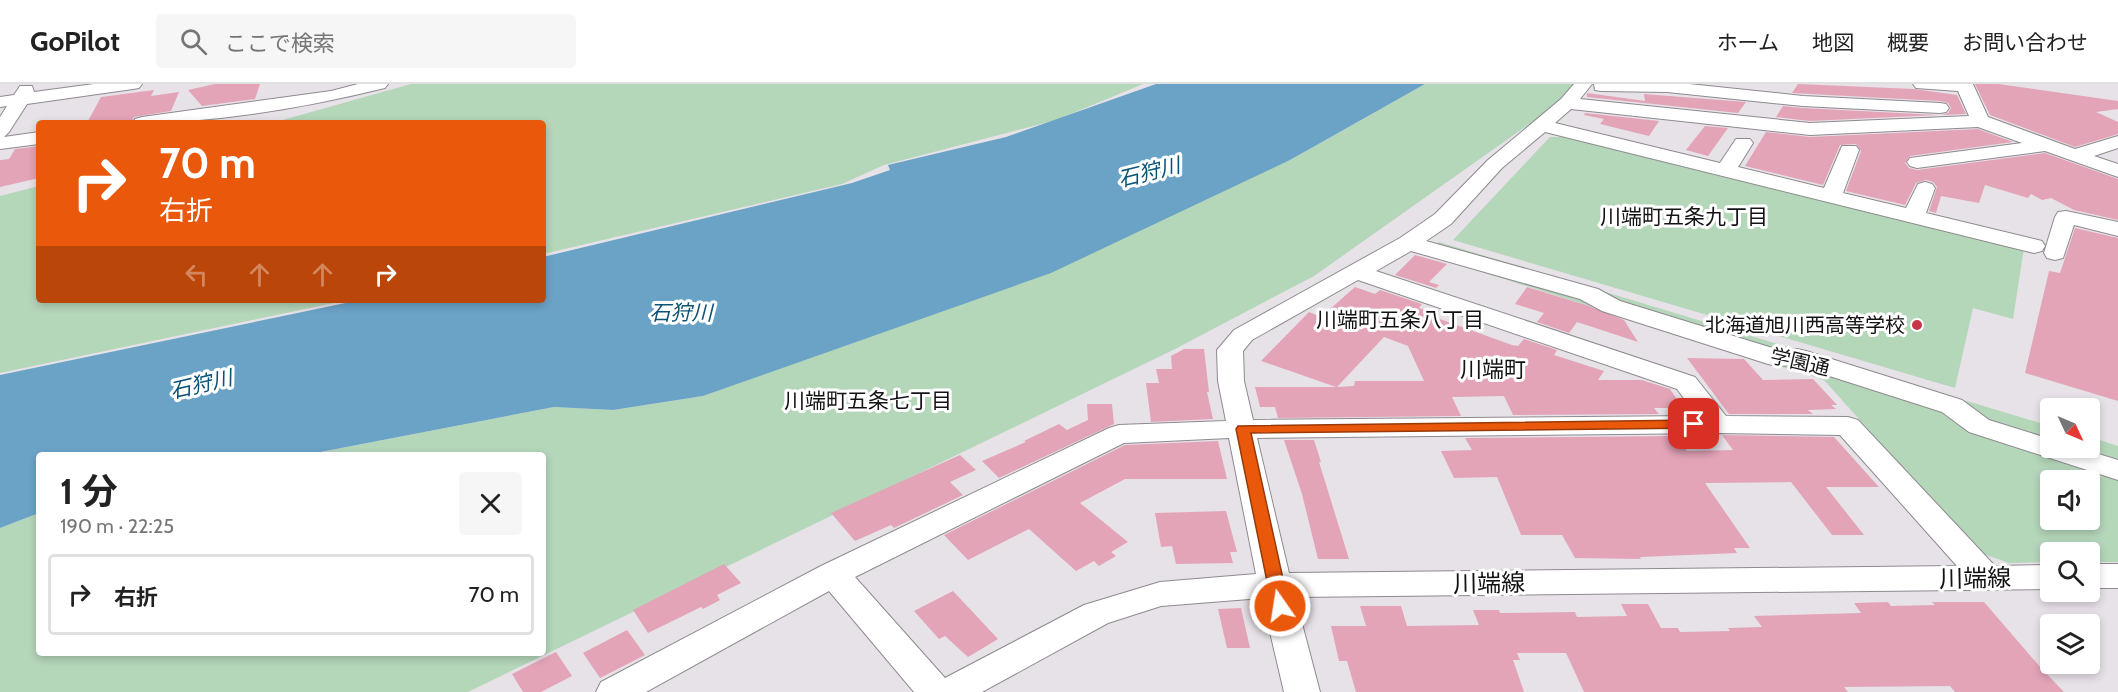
<!DOCTYPE html>
<html lang="ja">
<meta charset="utf-8">
<style>
:root{--surface:#fff;--page:#f6f6f6;--text:#222;--muted:#767676;--line:#e0e0e0}
body{margin:0;font-family:Cabin,"Noto Sans JP",sans-serif;background:var(--page);color:var(--text);height:100vh;display:flex;flex-direction:column;font-size:22px;white-space:nowrap}
*{box-sizing:border-box;margin:0}
p{font-size:20px;color:var(--muted)}
.icon{flex:none;width:33px;height:33px;fill:none;stroke:currentColor;stroke-width:2;stroke-linecap:round;stroke-linejoin:round}
.map{position:relative;flex:1;overflow:hidden}
.panel{position:absolute;left:36px;top:368px;width:510px;height:204px;display:flex;flex-direction:column;background:var(--surface);border-radius:6px;box-shadow:0 3px 9px #0003}
.panel>*{flex:none}
.top-card{position:absolute;left:36px;top:36px;width:510px;height:183px;border-radius:6px;box-shadow:0 3px 9px #0003;background:#ea580c;color:#fff;overflow:hidden}
.needle{width:39px;rotate:134deg}
.buttons{position:absolute;left:2040px;top:314px;display:grid;gap:12px}
.buttons a{display:grid;place-items:center;width:60px;height:60px;border-radius:6px;background:var(--surface);box-shadow:0 3px 9px #0003;font-size:30px}
.pin{position:absolute;display:grid;place-items:center;width:51px;height:51px;color:#fff;margin:-26px;border-radius:12px;box-shadow:0 3px 9px #0006}
.me{position:absolute;width:66px;margin:-33px;rotate:347deg;stroke-linejoin:round;filter:drop-shadow(0 0 4px #0008)}
.turn{display:flex;align-items:center;gap:21px;height:126px;padding:0 24px;font-size:27px}
.turn .icon{width:78px;height:78px;stroke-width:2.5}
.turn b{display:block;font-size:42px;line-height:51px}
.lanes{display:flex;align-items:center;height:57px;padding:0 24px;background:#0003;justify-content:center;gap:30px;direction:ltr}
.lanes .off{opacity:.35}
.round{display:grid;place-items:center;flex:none;width:63px;height:63px;border-radius:6px;background:var(--page)}
.summary{display:flex;align-items:center;justify-content:space-between;height:102px;padding:0 24px}
h1{font-size:36px;font-weight:700;line-height:45px}
ul{padding:0;list-style:none}
li{display:flex;align-items:center;gap:18px;height:81px;margin:0 12px 9px;padding:0 12px;border:3px solid var(--line);border-radius:6px}
li div{flex:1}
li b{display:block;font-size:22px}
li em{font-style:normal}
header{display:flex;align-items:center;gap:36px;box-sizing:border-box;height:84px;padding:0 30px;background:var(--surface);border-bottom:2px solid var(--line)}
header strong{font-size:28px}
nav{display:flex;gap:33px;margin-inline-start:auto;font-size:21px}
.search{width:420px;height:54px;background:var(--page);display:flex;align-items:center;gap:15px;box-sizing:border-box;padding:0 21px;border-radius:6px;color:var(--muted);font-size:22px}
.map>svg:first-child{display:block}
</style>
<header>
<strong>GoPilot</strong>
<div class="search"><svg class="icon" aria-label="search" viewBox="0 0 24 24"><circle cx="10" cy="10" r="6"/><path d="M15 15l6 6"/></svg>ここで検索</div>
<nav><a>ホーム</a><a>地図</a><a>概要</a><a>お問い合わせ</a></nav>
</header>
<div class="map">
<svg width="2118" height="608" viewBox="0 0 2118 608">
<rect width="100%" height="100%" fill="#e7e1e8"/>
<path fill="#b4d6b9" fill-rule="evenodd" d="M411,0H1143L1056,36L884,81L842,100L543,170V39H272Z
M1425,0H1573L1563,16L1314,192L1175,265L468,608H0V444L39,429V568H543V370H310L554,323L613,326L703,312L875,250L1290,76Z
M1550,53H1566L2024,164L2013,235L1973,224L1955,304L1453,156Z
M39,102V216H348L0,289V112Z
M1439,158L2050,342V363H2090V353L2118,362V478H2090V468H2050V478L2009,479L1978,468L1824,296L1428,171ZM2050,396H2090V435H2050Z"/>
<path fill="#6ba3c7" d="M1156,0H1425L1290,76L1051,189L703,312L613,326L554,323L310,370H39V429L0,444V291L360,216H543V173L852,99L890,86L888,81L1006,53Z"/>
<path fill="#e3a4b8" fill-rule="evenodd" d="M215,0H260L255,15L202,22L188,6Z
M1798,0L1914,5L1957,11L1966,30L1942,31L1948,29L1951,24L1948,19L1940,17L1792,9Z
M1975,0H1998L2118,17V25L2096,28L2118,38V50L2075,63L1990,31Z
M154,6L151,12L179,8L171,27L134,33L131,39H87L101,13Z
M1587,9L1645,17L1644,10L1746,18L1738,29L1587,13Z
M1783,22L1803,24L1938,31L1810,37L1776,33Z
M1585,29L1659,37L1649,52L1600,40L1604,35L1584,31Z
M1705,42L1728,44L1708,72L1686,66Z
M1978,45L2013,58L1910,72L1905,79L1909,84L1917,86L2045,69L2118,95V136L2074,126L2051,114L2042,116L2031,110L2028,114L1985,101L1979,119L1941,112L1936,129L1929,127L1937,103L1933,98L1926,96L1916,99L1905,121L1846,107L1861,67L1856,60L1840,61L1823,101L1745,82L1766,48L1810,53Z
M39,62V94L0,103V76L9,75L15,65Z
M2075,144L2118,154V317L2025,289L2049,187L2060,189Z
M1415,171L1447,180L1429,198L1439,201L1436,204L1395,191Z
M1355,203L1375,210L1380,206L1422,220L1419,224L1426,226L1423,229L1512,261L1518,262L1524,255L1557,266L1554,271L1604,287L1598,296H1642L1670,305L1683,324H1654L1659,330L1513,331L1504,312L1452,313L1461,332L1278,334L1275,323H1260L1255,303H1336L1261,277L1309,228L1321,233ZM1384,253L1408,262L1424,297H1355L1354,302L1337,303Z
M1527,203L1586,221L1624,236L1638,258L1577,238L1569,249L1537,238L1544,229L1515,220Z
M1184,265H1204L1209,308H1207L1213,335L1151,338L1146,299H1159L1156,285H1172L1171,272Z
M1687,274L1744,275L1763,296L1813,295L1837,321H1831L1836,325L1808,326L1813,330H1729Z
M1087,320H1112L1114,340L999,394L982,377L1026,358L1024,357L1059,340L1067,346L1088,336Z
M1722,351L1834,353L1879,403H1826L1864,451H1832L1791,398L1705,399L1750,464H1734L1737,469L1640,473L1641,475L1575,474L1562,451H1521L1497,393L1454,394L1441,367L1472,366L1465,354L1676,352L1687,367L1733,366Z
M1284,356H1314L1321,378H1319L1349,475H1318L1302,410Z
M1218,357L1227,395H1125L1080,419L1128,458L1111,468L1116,472L1099,482L1094,477L1076,487L1029,445L968,476L944,451L1125,361Z
M960,371L976,386L950,398L963,411L894,444L891,441L855,457L831,429Z
M1226,427L1237,468H1230L1233,479L1176,480L1172,462L1161,463L1155,429Z
M724,480L741,499L717,511L720,516L703,525L701,523L648,549L633,526Z
M953,507L998,555L968,573L945,552L939,555L914,527Z
M1888,518L1891,522L1935,521L1932,518H1984L2041,584L2064,608H1955L1950,602L1844,603L1848,608H1584L1566,569H1517L1520,576H1513L1524,608H1356L1347,577H1339L1331,542H1366L1360,522H1401L1407,542L1479,541L1473,526H1499L1500,529L1575,528L1577,533L1627,532L1621,520H1648L1661,544H1678L1680,548L1730,547L1728,544L1762,543L1754,532L1861,529L1854,519Z
M1241,524L1250,564H1227L1218,525Z
M627,546L645,571L600,594L583,569Z
M556,568L572,592L541,608H523L512,590Z"/>
<g fill="none" stroke-linecap="round" stroke-linejoin="round">
<defs>
<path id="minor" d="M94,0H142L139,4L133,5L27,20L9,48L4,53L39,48V60L0,65V33L7,22L0,23V13L14,11L20,2H32L34,8Z
M358,0H388L385,4C303,24 217,39 133,39L135,35L142,33L331,7Z
M1574,0H1592L1580,15L1810,39L1969,32L1958,7L1916,4L1913,0H1973L1988,33L2075,65L2118,52V64L2094,72L2118,80V93L2045,67L1917,84L1910,82L1907,78L1910,74L2022,59L1978,43L1810,51L1571,25L1555,39L1720,79L1736,55H1750L1753,59L1738,83L1824,104L1842,62H1856L1859,66L1843,109L1906,124L1918,100L1925,98L1932,100L1935,104L1926,129L2042,157L2045,162L2042,167L2034,169L1545,48L1502,84L1451,140L1426,157L1598,205L1620,217L1779,266L1797,265L1806,267L1962,316L1989,336L2050,355V363H2076L2118,376V396L1969,348L1942,328L1795,281L1777,282L1768,280L1602,227L1580,215L1411,167L1376,187L1695,293L1726,332L1848,333L1858,336L1995,482L2050,481V505L1295,513L1320,608H1284L1262,514L1161,522L1108,539L982,608H914L829,507L646,608H596L601,598L821,482L1109,344L1119,341L1226,337L1218,297L1217,266L1234,246L1400,154L1435,130L1488,76L1561,15ZM1358,196L1677,305L1697,332L1253,336L1244,297L1243,267L1252,256ZM1718,349L1840,351L1957,482L1289,489L1257,354ZM1229,354L1256,490L1160,498L1084,521L945,594L855,493L1124,359Z
M1594,0H1689L1803,12L1940,19L1946,20L1949,24L1946,28L1940,29L1803,22L1667,8L1601,7L1595,6Z
M2066,127L2118,138V152L2074,141L2063,174L2055,176L2047,174L2044,169L2055,133L2058,128Z
M2090,480H2118V504H2090Z"/>
</defs>
<use href="#minor" stroke="#8f8990" stroke-width="2"/>
<use href="#minor" fill="#fff" fill-rule="evenodd"/>
</g>
<path fill="#ea580c" stroke="#983908" stroke-width="1.5" d="M1694,336L1702,340L1699,344L1251,349L1289,522L1286,527L1280,529L1274,527L1272,522L1236,345L1238,342Z"/>
<circle fill="#c73647" stroke="#fff" stroke-width="2" cx="1917" cy="241" r="6"/>
<g text-anchor="middle" dominant-baseline="central" stroke-width="6" stroke-linejoin="round" paint-order="stroke">
<g font-size="20" fill="#141214" stroke="#fff" text-anchor="end">
<text x="1905" y="241">北海道旭川西高等学校</text>
</g>
<g font-size="20" fill="#141214" stroke="#fff">
<text transform="translate(1800 278) rotate(13)">学園通</text>
</g>
<g font-size="21" font-style="italic" fill="#0b5376" stroke="#fff">
<text transform="translate(1149 88) rotate(-14)">石狩川</text>
<text x="681" y="228">石狩川</text>
<text transform="translate(201 300) rotate(-13)">石狩川</text>
</g>
<g font-size="21" fill="#141214" stroke="#fff">
<text x="1684" y="132">川端町五条九丁目</text>
<text x="1400" y="235">川端町五条八丁目</text>
<text x="868" y="316">川端町五条七丁目</text>
</g>
<g font-size="22" fill="#141214" stroke="#fff">
<text x="1493" y="285">川端町</text>
</g>
<g font-size="24" fill="#141214" stroke="#fff">
<text transform="translate(1975 494) rotate(-1)">川端線</text>
<text transform="translate(1489 499) rotate(-1)">川端線</text>
</g>
</g>
</svg>
<div class="buttons">
<a><svg class="needle" viewBox="-14 -14 28 28"><path d="M0-13l5 13h-10z" fill="#e53935"/><path d="M0 13l5-13h-10z" fill="#767676"/></svg></a>
<a><svg class="icon" aria-label="sound" viewBox="0 0 24 24"><path d="M4 9h4l5-4v14l-5-4H4zM17 9q2 3 0 6"/></svg></a>
<a><svg class="icon" aria-label="search" viewBox="0 0 24 24"><circle cx="10" cy="10" r="6"/><path d="M15 15l6 6"/></svg></a>
<a><svg class="icon" aria-label="layers" viewBox="0 0 24 24"><path d="M12 4l9 5-9 5-9-5zM3 14l9 5 9-5"/></svg></a>
</div>
<div class="pin" style="left:1694px;top:340px;background:#d93025"><svg class="icon" aria-label="arrive" viewBox="0 0 24 24"><path d="M6 21V4h12l-3 4 3 4H6"/></svg></div>
<svg class="me" style="left:1280px;top:522px" viewBox="-20 -20 40 40"><circle r="17" fill="#ea580c" stroke="#fff" stroke-width="3"/><path d="M0-11L8 9 0 5-8 9z" fill="#fff"/></svg>
<div class="top-card">
<div class="turn"><svg class="icon" aria-label="right" viewBox="0 0 24 24"><path d="M7 20v-9h11M14 6l5 5-5 5"/></svg><div><b>70 m</b>右折</div></div>
<div class="lanes"><svg class="icon off" aria-label="left" viewBox="0 0 24 24"><path d="M17 20v-9H6M10 6l-5 5 5 5"/></svg><svg class="icon off" aria-label="ahead" viewBox="0 0 24 24"><path d="M12 20V5M6 11l6-6 6 6"/></svg><svg class="icon off" aria-label="ahead" viewBox="0 0 24 24"><path d="M12 20V5M6 11l6-6 6 6"/></svg><svg class="icon" aria-label="right" viewBox="0 0 24 24"><path d="M7 20v-9h11M14 6l5 5-5 5"/></svg></div>
</div>
<section class="panel">
<div class="summary"><div><h1>1 分</h1><p>190 m · 22:25</p></div><a class="round"><svg class="icon" aria-label="close" viewBox="0 0 24 24"><path d="M6 6l12 12M18 6L6 18"/></svg></a></div>
<ul>
<li><svg class="icon" aria-label="right" viewBox="0 0 24 24"><path d="M7 20v-9h11M14 6l5 5-5 5"/></svg><div><b>右折</b></div><em>70 m</em></li>
</ul>
</section>
</div>
